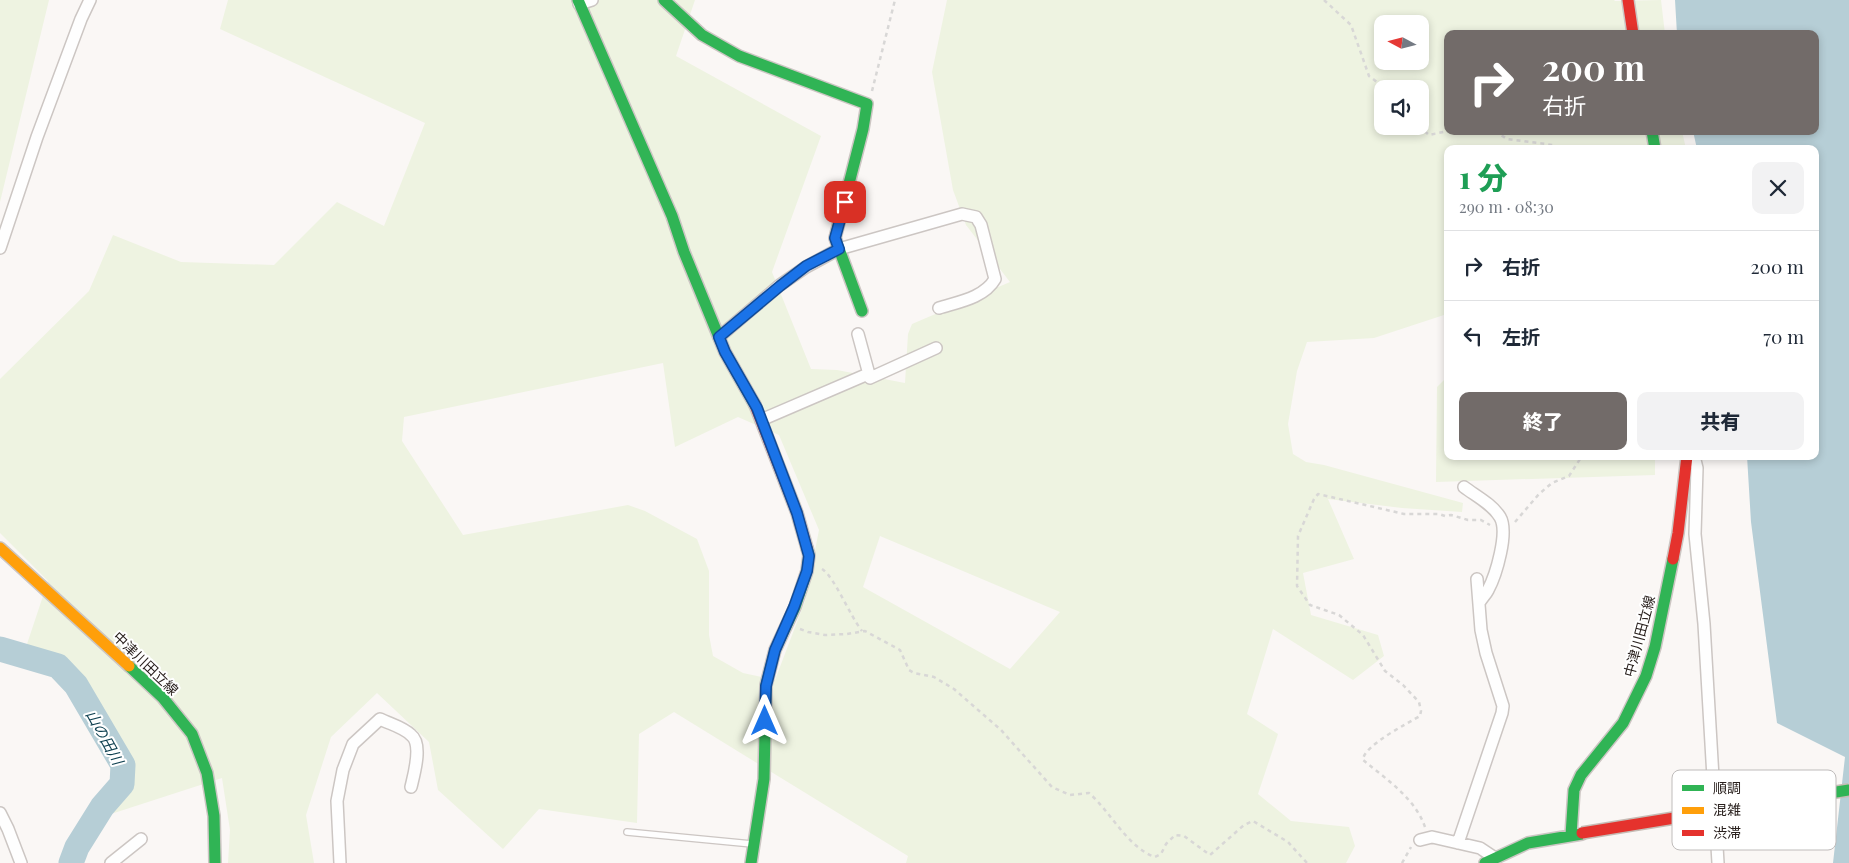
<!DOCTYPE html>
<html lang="ja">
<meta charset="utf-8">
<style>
:root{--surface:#fff;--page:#f2f2f3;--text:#1f2937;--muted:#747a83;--line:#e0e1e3;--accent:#726b69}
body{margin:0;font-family:"Playfair Display","Noto Sans JP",serif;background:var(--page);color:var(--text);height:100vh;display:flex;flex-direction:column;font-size:19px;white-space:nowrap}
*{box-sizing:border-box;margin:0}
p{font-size:16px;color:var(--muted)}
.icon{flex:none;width:28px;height:28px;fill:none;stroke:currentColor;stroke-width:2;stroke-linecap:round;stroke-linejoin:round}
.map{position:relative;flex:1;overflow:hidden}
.side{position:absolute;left:1444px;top:145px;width:375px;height:315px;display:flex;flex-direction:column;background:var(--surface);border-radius:10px;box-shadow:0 2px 8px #0003}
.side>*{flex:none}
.guide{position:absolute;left:1444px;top:30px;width:375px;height:105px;border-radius:10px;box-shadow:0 2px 8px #0003;background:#726b69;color:#fff;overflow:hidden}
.needle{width:32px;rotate:277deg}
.controls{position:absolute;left:1374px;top:15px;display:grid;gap:10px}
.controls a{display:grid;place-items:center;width:55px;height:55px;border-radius:10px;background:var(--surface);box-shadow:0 2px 8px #0003;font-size:25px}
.pin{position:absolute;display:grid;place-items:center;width:42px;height:42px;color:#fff;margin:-21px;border-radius:10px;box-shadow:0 2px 8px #0006}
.me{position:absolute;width:55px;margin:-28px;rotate:0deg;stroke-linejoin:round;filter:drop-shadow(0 0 4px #0008)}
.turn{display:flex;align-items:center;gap:18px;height:105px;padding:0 15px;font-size:22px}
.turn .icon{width:65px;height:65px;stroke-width:2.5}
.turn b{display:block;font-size:35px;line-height:42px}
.round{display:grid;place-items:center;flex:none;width:52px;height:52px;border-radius:10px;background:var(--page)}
.head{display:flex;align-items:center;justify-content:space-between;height:85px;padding:0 15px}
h1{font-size:30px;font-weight:800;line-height:38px;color:#1e9e55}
.cta{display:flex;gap:10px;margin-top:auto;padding:10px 15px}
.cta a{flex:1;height:58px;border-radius:10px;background:var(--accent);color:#fff;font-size:20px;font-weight:800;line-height:58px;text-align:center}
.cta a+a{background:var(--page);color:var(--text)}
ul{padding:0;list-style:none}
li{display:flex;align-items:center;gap:15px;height:70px;padding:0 15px;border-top:1px solid var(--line)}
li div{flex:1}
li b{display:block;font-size:19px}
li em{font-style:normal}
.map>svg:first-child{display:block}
</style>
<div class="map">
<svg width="1849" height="863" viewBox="0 0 1849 863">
<rect width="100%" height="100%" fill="#faf7f5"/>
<path fill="#eef3e1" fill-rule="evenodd" d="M0,0H49L0,202Z
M228,0H695L676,56L821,136L772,272L811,369L837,370L905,383L908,334L912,324L1010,282L966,225L953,190L932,72L947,0H1614L1615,1L1661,0L1665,34H1448V131H1682L1686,149H1448L1447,314L1374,338L1307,342L1297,371L1288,424L1293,454L1306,462L1324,465L1463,503L1462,512L1402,508L1328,499L1354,559L1303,573L1311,615L1378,635L1384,656L1353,680L1273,629L1247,714L1278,734L1258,794L1291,821L1349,827L1355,846L1346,863H906L908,856L674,712L639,734L637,823L539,809L503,849L438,790L429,742L377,693L331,737L306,815L314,863H228L230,830L222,778L111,814L109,812L127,787L132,763L105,727L67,667L26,647L48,581L0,533V379L89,291L113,235L181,262L274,265L337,202L384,226L425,123L220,29ZM1382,24H1420V61H1382ZM1382,89H1420V126H1382ZM663,363L675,447L738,417L779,435L819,530L805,601L775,680L743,673L713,656L709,635V571L697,539L645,511L628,505L463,535L402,441L404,417ZM880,536L1060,612L1010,669L863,587Z
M1447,377L1448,456H1655V475L1436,482L1437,387Z"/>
<path fill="#b6ced6" d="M1675,0H1849V863H1833L1845,757L1777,723L1751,522L1747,456H1815V149H1697L1693,131H1815V34H1677Z"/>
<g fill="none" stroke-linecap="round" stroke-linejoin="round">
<path stroke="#b6ced6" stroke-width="25" d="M0,649L58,666L76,685L123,765L122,784L102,807L77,847L71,863"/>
<defs>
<path id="lane" d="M627,832L752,844"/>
<path id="street" d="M579,4L592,0
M0,248L37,137L81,19L90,0
M858,334L870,378L936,348
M719,337L780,285L806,267L839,249L962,214L976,217L981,225L995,279C984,298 958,302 939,308
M761,420L868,374
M1694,456L1697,468L1695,534L1704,624L1718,863
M1464,487C1476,496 1492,504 1500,517C1509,532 1496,575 1488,590C1486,594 1482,598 1479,603
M0,813L8,829L21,863
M1420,840L1432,837L1480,848L1495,858
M1458,843L1502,713L1503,706L1486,653L1481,630L1477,579
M111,863L141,839
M340,863L337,801L343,770L353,744L380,719C390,724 403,727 411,735C423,744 414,774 411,787"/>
<path id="fast" d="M578,0L672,216L684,252L725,352L755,405
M664,0L702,35L739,56L867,104L863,129L835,238L862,311
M1652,131L1655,149
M129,666L163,698L192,734L207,773L214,816L215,863
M1571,835L1574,790L1581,775L1623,723L1646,676L1655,647L1673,559
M751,863L764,779L766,685L775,650L795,607L807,571L809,555L807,548
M1485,863L1528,843L1582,834"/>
<path id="slow" d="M0,548L129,666"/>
<path id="jam" d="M1628,0L1633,34
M755,405L797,513L807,548
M1673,559L1678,533L1687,456"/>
</defs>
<use href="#lane" stroke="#ccc6c3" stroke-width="8"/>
<use href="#street" stroke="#ccc6c3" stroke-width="14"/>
<use href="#fast" stroke="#ccc6c3" stroke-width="14"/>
<use href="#slow" stroke="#ccc6c3" stroke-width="14"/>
<use href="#jam" stroke="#ccc6c3" stroke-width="14"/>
<path stroke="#d8d7d6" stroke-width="2.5" stroke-dasharray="4 4" stroke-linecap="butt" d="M1324,0L1351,25L1369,76L1386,89
M872,91L895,0
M1419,126L1429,135L1448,131
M1495,131L1507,139L1553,145L1556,149
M1515,522L1539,494L1552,483L1569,476L1582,456
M822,569C834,576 850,616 862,631
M800,629L808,632L825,635L847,634L865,631L900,650L909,670L914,673L934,677L954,689L1001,730L1052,787L1070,795L1089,793C1110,811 1128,848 1155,857L1161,854L1166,844L1175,835L1184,836L1210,855L1244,825L1253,821L1288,842L1307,863
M1425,827C1415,798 1386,779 1363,760C1363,746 1408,723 1420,716L1421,711L1419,702L1403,685L1385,671L1363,635L1339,615L1310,605L1297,586L1298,536L1314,499L1318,494L1404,514H1439L1445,516L1451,515L1468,520H1481L1490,525
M1402,863L1411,847"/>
<use href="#lane" stroke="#fefefe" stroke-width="5.5"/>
<use href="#street" stroke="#fefefe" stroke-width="11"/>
<use href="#fast" stroke="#30b455" stroke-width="11"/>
<use href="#slow" stroke="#ff9f0a" stroke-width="11"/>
<use href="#jam" stroke="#e5322d" stroke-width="11"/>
<defs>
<path id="fast-bridge" d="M1699,814L1849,790"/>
<path id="jam-bridge" d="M1582,833L1699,814"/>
</defs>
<use href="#fast-bridge" stroke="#c5bcb5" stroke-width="14" stroke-linecap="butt"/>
<use href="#jam-bridge" stroke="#c5bcb5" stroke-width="14" stroke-linecap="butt"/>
<use href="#fast-bridge" stroke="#30b455" stroke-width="11"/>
<use href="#jam-bridge" stroke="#e5322d" stroke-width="11"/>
</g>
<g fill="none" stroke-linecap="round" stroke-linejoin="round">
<defs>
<path id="route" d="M765,721L766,686L775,650L794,607L807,571L809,556L797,513L757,408L725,352L719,337L780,286L806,266L839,249L835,238L845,202"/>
</defs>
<use href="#route" stroke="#114b97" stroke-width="12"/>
<use href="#route" stroke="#1a73e8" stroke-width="9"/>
</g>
<g text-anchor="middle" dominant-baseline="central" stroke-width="4" stroke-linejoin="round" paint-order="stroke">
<g font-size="14" fill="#29201d" stroke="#fff">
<text transform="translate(1639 636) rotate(-75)">中津川田立線</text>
<text transform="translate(146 663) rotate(44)">中津川田立線</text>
</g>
<g font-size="15" font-style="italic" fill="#0d3f4f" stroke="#fff">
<text transform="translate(105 737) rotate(61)">山の田川</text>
</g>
</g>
<rect x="1672" y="770" width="164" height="80" rx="8" fill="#fff" stroke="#bfbcbb" stroke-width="1"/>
<rect x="1682" y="785" width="22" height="6" fill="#30b455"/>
<rect x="1682" y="807" width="22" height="7" fill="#ff9f0a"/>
<rect x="1682" y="830" width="22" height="6" fill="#e5322d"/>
<g font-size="14" fill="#29201d">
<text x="1713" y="793">順調</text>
<text x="1713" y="815">混雑</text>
<text x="1713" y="838">渋滞</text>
</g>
</svg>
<div class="controls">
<a><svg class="needle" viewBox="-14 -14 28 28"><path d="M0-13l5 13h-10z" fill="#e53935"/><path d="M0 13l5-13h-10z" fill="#747a83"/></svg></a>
<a><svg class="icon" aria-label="sound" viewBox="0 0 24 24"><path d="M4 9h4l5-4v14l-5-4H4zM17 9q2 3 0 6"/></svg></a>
</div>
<div class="pin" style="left:845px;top:202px;background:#d93025"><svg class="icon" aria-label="arrive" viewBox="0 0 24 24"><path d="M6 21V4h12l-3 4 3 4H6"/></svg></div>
<svg class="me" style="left:765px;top:721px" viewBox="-20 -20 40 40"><path d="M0-17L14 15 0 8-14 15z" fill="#1a73e8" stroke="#fff" stroke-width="4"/></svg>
<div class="guide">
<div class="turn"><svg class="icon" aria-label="right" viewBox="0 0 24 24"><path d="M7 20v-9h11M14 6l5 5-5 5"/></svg><div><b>200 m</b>右折</div></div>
</div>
<section class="side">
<div class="head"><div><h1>1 分</h1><p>290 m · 08:30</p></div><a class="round"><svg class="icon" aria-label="close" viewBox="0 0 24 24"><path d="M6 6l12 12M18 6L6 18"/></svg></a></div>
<ul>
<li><svg class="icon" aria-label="right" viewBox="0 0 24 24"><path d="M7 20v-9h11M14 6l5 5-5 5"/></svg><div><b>右折</b></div><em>200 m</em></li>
<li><svg class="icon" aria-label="left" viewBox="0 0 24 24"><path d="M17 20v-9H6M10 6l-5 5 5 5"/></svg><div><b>左折</b></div><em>70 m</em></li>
</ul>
<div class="cta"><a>終了</a><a>共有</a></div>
</section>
</div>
